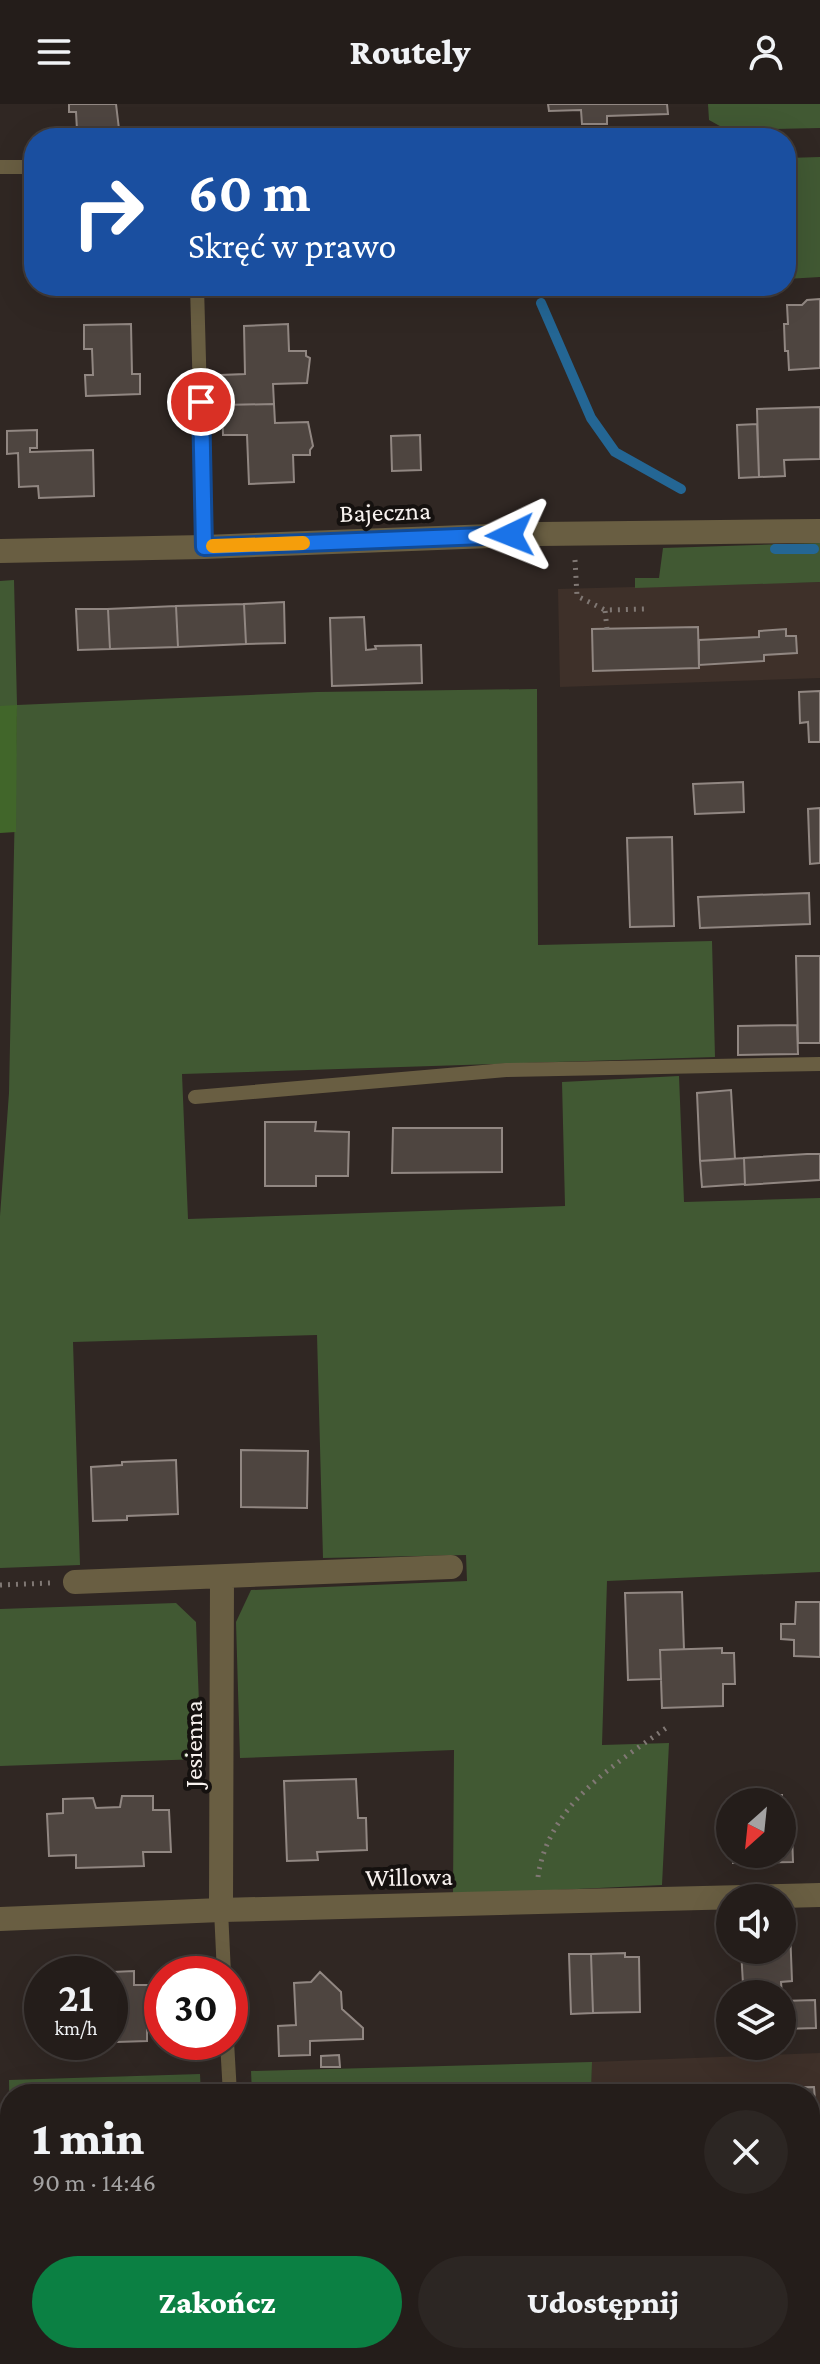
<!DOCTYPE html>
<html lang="pl">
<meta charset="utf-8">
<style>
:root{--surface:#241d1a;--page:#2c2623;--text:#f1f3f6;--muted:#a3a2a2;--line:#413b39;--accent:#0b8043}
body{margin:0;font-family:"Crimson Pro",serif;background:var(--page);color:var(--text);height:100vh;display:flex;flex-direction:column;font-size:30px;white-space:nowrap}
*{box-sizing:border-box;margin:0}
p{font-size:26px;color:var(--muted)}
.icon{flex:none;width:44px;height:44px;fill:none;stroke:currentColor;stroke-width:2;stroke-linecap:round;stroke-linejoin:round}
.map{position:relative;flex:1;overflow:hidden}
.panel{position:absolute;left:0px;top:1980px;width:820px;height:280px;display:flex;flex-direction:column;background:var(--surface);border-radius:32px 32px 0 0;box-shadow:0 8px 32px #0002,0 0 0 2px var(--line)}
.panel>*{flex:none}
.guide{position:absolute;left:24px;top:24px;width:772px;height:168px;border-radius:32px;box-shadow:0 8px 32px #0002,0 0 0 2px var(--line);background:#1a4fa0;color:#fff;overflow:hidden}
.needle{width:52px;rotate:207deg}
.fabs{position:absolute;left:716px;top:1684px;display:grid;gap:16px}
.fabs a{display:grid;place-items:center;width:80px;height:80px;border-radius:50%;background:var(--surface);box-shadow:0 8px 32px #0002,0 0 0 2px var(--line);font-size:40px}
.speed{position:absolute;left:24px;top:1852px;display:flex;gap:16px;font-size:40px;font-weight:700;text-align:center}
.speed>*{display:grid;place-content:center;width:104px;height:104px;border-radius:50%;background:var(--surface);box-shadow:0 8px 32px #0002,0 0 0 2px var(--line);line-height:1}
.speed small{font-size:20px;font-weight:400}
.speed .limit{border:12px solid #d22;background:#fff;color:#111}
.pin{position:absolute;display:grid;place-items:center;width:68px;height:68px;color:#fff;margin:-34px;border:4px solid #fff;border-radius:50%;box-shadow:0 2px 8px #0007}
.me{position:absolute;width:88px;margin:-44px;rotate:268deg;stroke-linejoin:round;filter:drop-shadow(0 0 6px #0008)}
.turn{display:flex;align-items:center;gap:28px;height:168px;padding:0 32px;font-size:36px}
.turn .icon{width:104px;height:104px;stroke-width:2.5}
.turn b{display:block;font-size:56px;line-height:68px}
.round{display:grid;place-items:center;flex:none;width:84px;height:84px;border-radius:42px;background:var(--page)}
.head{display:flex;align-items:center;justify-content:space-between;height:136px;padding:0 32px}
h1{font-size:48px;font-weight:800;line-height:60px}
.button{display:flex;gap:16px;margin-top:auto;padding:16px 32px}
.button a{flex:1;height:92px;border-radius:48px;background:var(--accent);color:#fff;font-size:32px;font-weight:800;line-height:92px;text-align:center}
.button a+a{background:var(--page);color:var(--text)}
header{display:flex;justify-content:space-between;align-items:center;height:104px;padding:0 32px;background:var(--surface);font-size:36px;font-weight:800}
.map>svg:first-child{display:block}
</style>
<header><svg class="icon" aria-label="menu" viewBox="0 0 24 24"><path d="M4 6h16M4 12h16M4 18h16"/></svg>Routely<svg class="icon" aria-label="person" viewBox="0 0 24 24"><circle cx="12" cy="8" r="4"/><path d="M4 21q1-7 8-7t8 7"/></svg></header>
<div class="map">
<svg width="820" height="2260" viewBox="0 0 820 2260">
<rect width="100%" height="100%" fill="#302723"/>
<path fill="#3e3029" d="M820,478V574L560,583L558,485Z
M820,1949V2097H810V1990H591L592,1958Z"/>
<path fill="#415933" d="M708,0H820V24L727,26L709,16Z
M820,53V173L786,175V54Z
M820,439V478L635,484V474H659L663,444Z
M14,476L17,601L317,588L537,585L538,841L712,837L715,953L182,970L188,1115L565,1102L562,978L679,972L684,1098L820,1094V1468L607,1477L602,1641L669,1639L662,1781L453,1791L454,1646L240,1654L236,1518L251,1486L467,1477L466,1451L323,1454L317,1231L73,1238L80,1461L0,1464V1112L9,989L17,602H0V477Z
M176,1499L196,1518L201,1655L0,1662V1505Z
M592,1958L591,1990H252L251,1967Z
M200,1970L201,1990H10V2040L9,1976Z
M19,2250H208L209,2260H20Z
M260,2250H587V2260H260Z"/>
<path fill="#41662a" d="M17,601L16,728L0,729V602Z"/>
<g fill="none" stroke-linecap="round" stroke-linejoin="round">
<path stroke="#246694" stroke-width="10" d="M541,199L591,314L615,348L681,385
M775,445H814"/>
</g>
<path fill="#4e4540" stroke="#918782" stroke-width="2" d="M69,0H116L119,25L77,26L76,8H69Z
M548,0H667L668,10L607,12V20H582L581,6L549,7Z
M820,195V264L789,266L788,247H785L784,220H788L787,201H802L807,196Z
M131,220L132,270H140V290L86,292L85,271H93L92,245H84V221Z
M288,220L289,247H306V252L310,254L307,279L273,280L274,300L222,301L221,271L245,270L244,222Z
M274,300L275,319L308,318L313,342L310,346V351H293L294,378L249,380L247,331H223L222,301Z
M820,303V355L784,356L785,372L759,373L757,305Z
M757,320L759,373L739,374L737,321Z
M37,326V344H30V348L93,346L94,392L39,394L38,382L19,383L18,349L7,350V327Z
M420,331L421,366L392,367L391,332Z
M284,498L285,539L246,540L244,500Z
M244,500L246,540L178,543L176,502Z
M176,502L178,543L110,545L108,505Z
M76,505H108L110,545L78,546Z
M364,513L366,546L376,545L375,542L421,541L422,579L332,582L330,514Z
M698,523L699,564L593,567L592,525Z
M786,525V532H796L797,549L764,551V557L699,561V536L759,533V527Z
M820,587V638H809L808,618L800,619L799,588Z
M743,678L744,708L695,710L693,680Z
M820,704V759L810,760L808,705Z
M672,733L674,822L630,823L627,734Z
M809,789L810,820L700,824L698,793Z
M796,852H820V939H798Z
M797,921L798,950L738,951V922Z
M731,986L735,1055L700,1057L697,989Z
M265,1018H316L315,1027L349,1028L348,1072H316V1082H265Z
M393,1024H502V1068L392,1069Z
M807,1050H820V1076L745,1081L744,1054Z
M744,1054L745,1080L702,1083L700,1057Z
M241,1346L308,1347L307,1404L241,1403Z
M176,1356L178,1410L127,1412V1416L93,1417L91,1363L122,1361V1358Z
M682,1488L684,1546H660L661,1575L628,1576L625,1489Z
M796,1498H820V1553L794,1552V1536L781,1535V1520H795Z
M722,1544V1549H734L735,1580H723V1602L662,1604L660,1546Z
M356,1675L358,1714H366L367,1746L317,1748L318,1756L287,1757L284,1677Z
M782,1691L783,1730H792L793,1758L733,1759V1750H782V1698H734V1692Z
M122,1692H153V1706H169L171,1748H143L144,1762L76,1764V1751L49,1752L47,1710L63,1709V1695L93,1694L96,1704L120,1703Z
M782,1825H790L792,1877L781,1878L782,1890H752L751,1879L743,1880L741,1846H782Z
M625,1849V1853H639L640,1908L593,1909L591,1850Z
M569,1850H591L593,1909L571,1910Z
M134,1867V1881H161L162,1922H147V1937L117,1938L114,1927H110V1870H66Z
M320,1868L341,1888L342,1905L363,1924V1935L310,1937V1951L279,1952L278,1922L296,1921L294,1879L311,1878Z
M782,1893V1897L815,1896L816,1924L782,1925Z
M339,1951L340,1963H321V1952Z
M814,1983L819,2049H810V1990H761V1984Z"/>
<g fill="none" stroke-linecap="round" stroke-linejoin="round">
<path stroke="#807874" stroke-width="5" stroke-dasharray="2 6" stroke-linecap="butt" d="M575,456L577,492L605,506
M607,525L605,506L645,505
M0,1481L51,1479
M538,1773C548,1701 615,1660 669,1622"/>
<path stroke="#695e42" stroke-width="14" d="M1,63H34
M197,182L204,443
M195,993L506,966L820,960
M221,1806L224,1870
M227,1938L230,1990
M242,2250V2260"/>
<path stroke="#695e42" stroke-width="24" d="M0,447L204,443L540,430L820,427
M75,1478L451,1463
M221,1806L222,1474
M0,1815L221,1806L820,1791"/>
</g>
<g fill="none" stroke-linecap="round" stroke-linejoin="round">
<defs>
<path id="route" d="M201,298L204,443L510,431"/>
</defs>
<use href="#route" stroke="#114b97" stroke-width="20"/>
<use href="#route" stroke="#1a73e8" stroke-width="14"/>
<path stroke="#f59e0b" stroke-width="14" d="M213,442L303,439"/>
</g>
<g text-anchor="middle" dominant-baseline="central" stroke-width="8" stroke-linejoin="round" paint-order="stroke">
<g font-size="26" fill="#f8f2ef" stroke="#15110f">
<text transform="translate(385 408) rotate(-2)">Bajeczna</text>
<text transform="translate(193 1640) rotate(-90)">Jesienna</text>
<text transform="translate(409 1773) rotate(-1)">Willowa</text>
</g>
</g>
</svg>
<div class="fabs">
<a><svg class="needle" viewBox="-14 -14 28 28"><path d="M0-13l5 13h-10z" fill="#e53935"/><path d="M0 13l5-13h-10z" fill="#a3a2a2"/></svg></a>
<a><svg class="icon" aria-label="sound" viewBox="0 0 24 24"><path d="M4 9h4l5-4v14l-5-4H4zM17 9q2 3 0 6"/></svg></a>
<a><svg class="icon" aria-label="layers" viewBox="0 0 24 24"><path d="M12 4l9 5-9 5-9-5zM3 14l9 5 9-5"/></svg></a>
</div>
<div class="speed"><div>21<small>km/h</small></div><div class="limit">30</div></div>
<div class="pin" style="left:201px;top:298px;background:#d93025"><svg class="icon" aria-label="arrive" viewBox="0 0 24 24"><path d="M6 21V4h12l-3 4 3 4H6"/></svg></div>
<svg class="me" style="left:510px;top:431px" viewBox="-20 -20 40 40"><path d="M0-17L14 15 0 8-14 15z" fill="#1a73e8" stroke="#fff" stroke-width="4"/></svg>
<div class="guide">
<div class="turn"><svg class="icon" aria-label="right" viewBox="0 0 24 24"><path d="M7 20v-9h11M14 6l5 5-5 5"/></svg><div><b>60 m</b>Skręć w prawo</div></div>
</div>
<section class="panel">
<div class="head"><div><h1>1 min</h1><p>90 m · 14:46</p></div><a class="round"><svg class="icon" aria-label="close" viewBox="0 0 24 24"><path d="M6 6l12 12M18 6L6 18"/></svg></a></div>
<div class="button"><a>Zakończ</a><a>Udostępnij</a></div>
</section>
</div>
